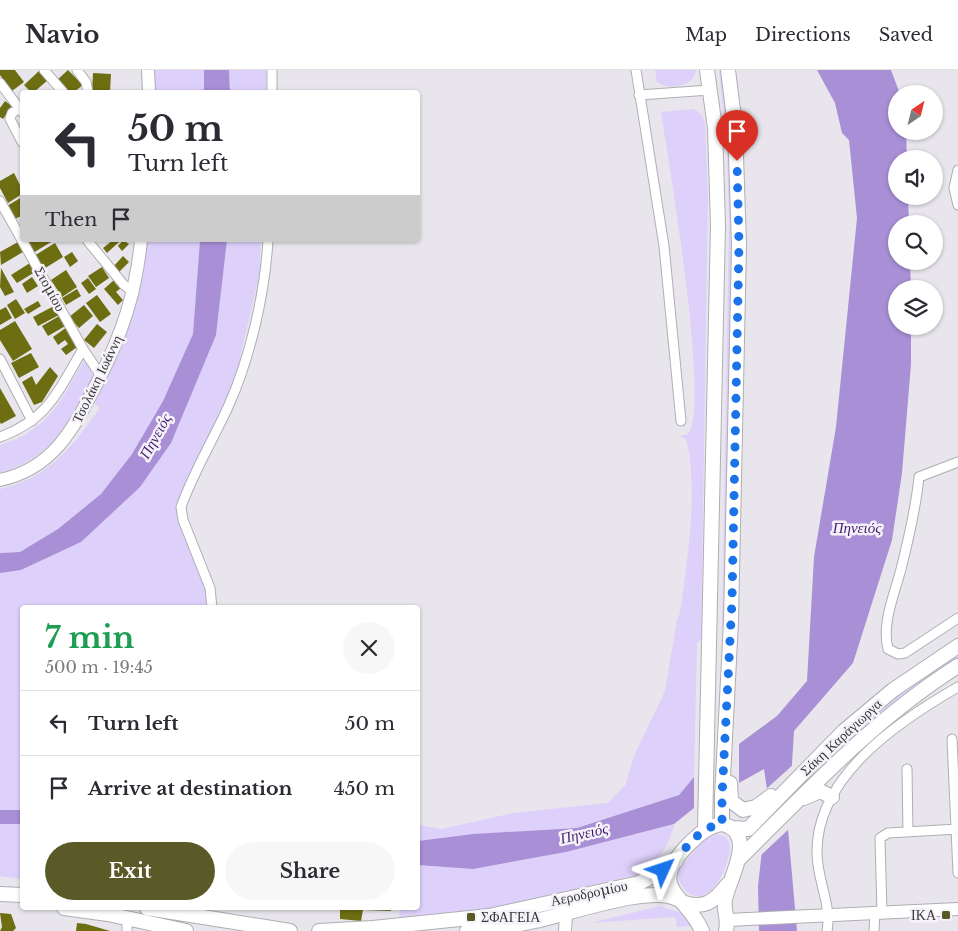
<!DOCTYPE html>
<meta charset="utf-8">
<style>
:root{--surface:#fff;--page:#f7f7f7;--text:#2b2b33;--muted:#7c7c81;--line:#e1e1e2;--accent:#595a27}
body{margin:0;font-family:"Libre Baskerville",serif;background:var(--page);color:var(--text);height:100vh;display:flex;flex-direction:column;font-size:19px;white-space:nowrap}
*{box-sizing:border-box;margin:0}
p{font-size:16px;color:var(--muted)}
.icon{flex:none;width:28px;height:28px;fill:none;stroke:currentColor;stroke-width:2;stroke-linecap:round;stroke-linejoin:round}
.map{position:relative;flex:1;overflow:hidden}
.panel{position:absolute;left:20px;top:535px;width:400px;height:305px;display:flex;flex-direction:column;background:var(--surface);border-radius:5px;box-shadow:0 1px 4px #0004}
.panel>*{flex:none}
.banner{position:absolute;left:20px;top:20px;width:400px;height:152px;border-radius:5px;box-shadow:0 1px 4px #0004;background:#fff;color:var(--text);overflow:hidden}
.needle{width:32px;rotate:35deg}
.controls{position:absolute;left:888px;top:15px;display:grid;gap:10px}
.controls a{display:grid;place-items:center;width:55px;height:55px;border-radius:50%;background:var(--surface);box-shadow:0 1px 4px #0004;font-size:25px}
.pin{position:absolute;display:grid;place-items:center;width:42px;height:42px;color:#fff;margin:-51px -21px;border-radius:50% 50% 50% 0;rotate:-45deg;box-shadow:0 0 5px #0007}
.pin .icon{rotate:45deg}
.me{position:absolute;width:55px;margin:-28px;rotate:48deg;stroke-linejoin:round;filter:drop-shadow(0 0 4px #0008)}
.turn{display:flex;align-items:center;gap:18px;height:105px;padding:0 25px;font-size:22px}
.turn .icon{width:65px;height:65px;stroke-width:2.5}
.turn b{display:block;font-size:35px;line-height:42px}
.then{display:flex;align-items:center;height:48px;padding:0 25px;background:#0003;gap:10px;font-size:19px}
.round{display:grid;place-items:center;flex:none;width:52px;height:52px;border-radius:26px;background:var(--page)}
.overview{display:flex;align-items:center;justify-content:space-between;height:85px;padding:0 25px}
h1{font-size:30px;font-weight:700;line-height:38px;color:#1e9e55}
.action{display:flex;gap:10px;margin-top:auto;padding:10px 25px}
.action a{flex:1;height:58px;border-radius:30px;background:var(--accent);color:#fff;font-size:20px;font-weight:700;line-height:58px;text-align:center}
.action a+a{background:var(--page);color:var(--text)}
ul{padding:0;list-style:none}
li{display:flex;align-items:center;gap:15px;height:65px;padding:0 25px;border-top:1px solid var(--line)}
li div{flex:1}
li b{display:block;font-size:19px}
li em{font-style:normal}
header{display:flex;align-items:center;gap:30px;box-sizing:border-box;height:70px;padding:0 25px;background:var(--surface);border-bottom:1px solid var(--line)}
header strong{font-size:24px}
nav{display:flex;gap:28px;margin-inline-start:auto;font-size:18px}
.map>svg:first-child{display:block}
</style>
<header>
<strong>Navio</strong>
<nav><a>Map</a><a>Directions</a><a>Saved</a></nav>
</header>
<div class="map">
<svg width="958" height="861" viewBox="0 0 958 861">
<rect width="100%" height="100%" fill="#e8e6ec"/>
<path fill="#ddd0fa" d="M154,0H204V22H153Z
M229,0H266V22H230Z
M655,0H696C695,16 668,21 657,12Z
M719,0H724L734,117L726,556L722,558L729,154L727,79Z
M693,39L701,44L705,52L708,125L701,570L697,573L694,707L679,725L577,758L473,764L418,771V755L442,759L513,743L608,733L626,714L633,688L665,621L677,550L680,543C687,494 699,416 686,369L680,366L688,364C711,337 668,89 661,42Z
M147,170H200L193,264L163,331L132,384L101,424L58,459L20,482L0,483V419C49,408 72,377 100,338L93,332C117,280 146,229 147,170Z
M227,170H261L259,206L229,335L181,440L207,510L206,537L22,538V740H0V503L21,500L81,472L216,265Z
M84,290L89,296L93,307C69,355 54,385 0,403V375C49,360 60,332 84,290Z
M958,584V590L902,627L849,671L845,668L914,613Z
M0,754H22V809L0,806Z
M674,754C670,775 656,796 637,805L493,838L399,847L400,838H418V795L473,799L566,782Z
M718,764L726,767L730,775C730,789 720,817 706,824C691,832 677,815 678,801L705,768Z
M660,836L681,843L693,856L677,857L675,847L590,853Z"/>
<path fill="#a88fd6" d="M204,0H229L230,22H204Z
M817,0H891L900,24H896V61H906L907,89H896V126H908L909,154H896V191H910L911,219H896V256H911V294L902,403L892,470L853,593L794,661L788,759L797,861H759L758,816L768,726L764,699L694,738L674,754L566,782L473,799L418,795V771L473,764L577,758L679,725L694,707L777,646L807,611L814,487L836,357L857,148L849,70L842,63L835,33Z
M200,170H227L216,265L171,373L140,417L81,472L21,500L0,503V483L20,482L58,459L101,424L132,384L163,331L193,264Z
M0,740H22V754H0Z"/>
<path fill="#e8e6ec" d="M739,671V716L694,741V704Z
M795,693L791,757L759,787L764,721Z"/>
<path fill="#6d6d12" d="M0,0H15L24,12L12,21L0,5Z
M68,0L83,15L74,22H67L56,11Z
M39,1L48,10L34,22H31L24,15Z
M93,3L111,4L110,22H92Z
M5,31L12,36L3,49L0,47V38Z
M14,103L22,119V124L8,133L0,118V111Z
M22,127V149L21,146L15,149L7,136Z
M32,170H50L51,172L33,183L27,173Z
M113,170L119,172L107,183L103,178Z
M123,170L129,174L122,181L118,176Z
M18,172L23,182L1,195L0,182Z
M55,173L63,187L42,200L34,186Z
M72,182L78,191L70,197L64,187Z
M123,186L129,192L119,202L113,197Z
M30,193L35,202L17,213L11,205Z
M102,197L109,208L96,217L88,206Z
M1,198L14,222L5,226L0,217Z
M66,200L77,217L62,227L51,210Z
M32,207L38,216L27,223L22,214Z
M88,208L96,219L89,224L81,213Z
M114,210L121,218L116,222L123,230L118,235L104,219Z
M77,219L81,226L66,235L62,228Z
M97,225L111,244L100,252L86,233Z
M16,229L25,243L15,249L7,235Z
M38,231L41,236L28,244L24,239Z
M84,235L93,246L79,258L69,247Z
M54,236L59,245L38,256L33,247Z
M6,237L12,248L0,255V240Z
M61,245L67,255L48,266L42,256Z
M15,251L32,279L13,291L0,270V260Z
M97,254L107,262L94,278L84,270Z
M67,257L80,275L66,285L61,279L68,274L65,270L58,275L53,267Z
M31,283L39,297L19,308L11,293Z
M50,297L58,306L42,332L34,335L22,312L32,306L36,315Z
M0,318L16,346L1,354L0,352Z
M340,838H391V841L363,840L361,851L340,849Z
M0,843L11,844L16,858L13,861H0L2,857Z
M77,853L86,854L110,861H76Z"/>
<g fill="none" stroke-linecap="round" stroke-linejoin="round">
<defs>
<path id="street" d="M44,0L63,22
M77,0L86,12L88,22
M636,0L664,176L681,351
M0,13L22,42
M272,22V0
M639,25L710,20
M19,38L12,43L10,49L22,72
M958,100L954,118L958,135
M0,131L83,279L101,306
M87,170L123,214L134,223
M0,289L32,351
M0,367C49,349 58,321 83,279
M958,392L919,407C916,436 909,467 902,495C896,521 881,552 888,579L898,584L905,583L958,548
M212,538L210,518L183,450L181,437C193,403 213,370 228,337C250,289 265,223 268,170
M952,669L958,803
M907,699L908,762
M882,843L880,768L888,763L958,759
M127,861V848
M827,861C832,835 817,810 817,783C816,706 899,651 958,617
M874,861L875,843"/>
<path id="secondary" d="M148,0L149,22
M0,410C55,398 74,357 98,311C122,265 136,222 141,170
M728,850L958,839
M565,861L566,845"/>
<path id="primary" d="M730,713L731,731L743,740L756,737L771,726
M804,728L820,721L832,727
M722,754V727L731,551L739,175L735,56L728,0
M731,758L748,759L844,661L893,620L958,576
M705,760L718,155L715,58L707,0
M738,790C808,721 874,649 958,596
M0,824L22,825
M682,832C703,840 714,832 727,815
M64,838L108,844L186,861
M147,838L290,861
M319,861L373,858L489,846L639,813L655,805L676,791
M467,861C490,859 512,856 535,851C566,845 651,814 677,829
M702,861C687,825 646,819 687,776C697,766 707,756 722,754C759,763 728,810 725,830C723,842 729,847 726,861"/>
</defs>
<use href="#street" stroke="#afaeb3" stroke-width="11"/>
<use href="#secondary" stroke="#afaeb3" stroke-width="14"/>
<use href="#primary" stroke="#afaeb3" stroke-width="16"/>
<use href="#street" stroke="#fff" stroke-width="9"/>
<use href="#secondary" stroke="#fff" stroke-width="12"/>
<use href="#primary" stroke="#fff" stroke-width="14"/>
</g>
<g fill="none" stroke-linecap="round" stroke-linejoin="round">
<path stroke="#1a73e8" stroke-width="9" stroke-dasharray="0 16.2" d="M663,800C683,787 695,757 722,754V727L732,531L739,174L737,91"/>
</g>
<g fill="#595a27" stroke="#f5f3f9" stroke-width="2">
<rect x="941" y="840" width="10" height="10" rx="2.5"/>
<rect x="466" y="842" width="10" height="10" rx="2.5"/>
</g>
<g text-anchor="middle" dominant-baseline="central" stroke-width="5" stroke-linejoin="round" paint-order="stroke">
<g font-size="14" fill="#39383a" stroke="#f5f3f9">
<text transform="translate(50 219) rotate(61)">Στομίου</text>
<text transform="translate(97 309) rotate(-64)">Τσολάκη Ιωάννη</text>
<text transform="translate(841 667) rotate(-43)">Σάκη Καράγιωργα</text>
<text transform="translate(589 823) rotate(-12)">Αεροδρομίου</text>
</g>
<g font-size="14" fill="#39383a" stroke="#f5f3f9" text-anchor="end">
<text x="936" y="845">ΙΚΑ</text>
<text x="481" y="847" text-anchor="start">ΣΦΑΓΕΙΑ</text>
</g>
<g font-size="15" font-style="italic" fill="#421c70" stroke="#f5f3f9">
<text transform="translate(155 366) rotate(-61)">Πηνειός</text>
<text x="857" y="457">Πηνειός</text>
<text transform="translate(584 763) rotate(-13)">Πηνειός</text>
</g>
</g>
</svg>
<div class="controls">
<a><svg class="needle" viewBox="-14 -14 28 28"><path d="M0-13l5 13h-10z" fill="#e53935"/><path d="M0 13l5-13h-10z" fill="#7c7c81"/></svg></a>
<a><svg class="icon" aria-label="sound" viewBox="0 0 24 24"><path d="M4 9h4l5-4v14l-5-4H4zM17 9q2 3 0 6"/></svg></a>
<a><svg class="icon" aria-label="search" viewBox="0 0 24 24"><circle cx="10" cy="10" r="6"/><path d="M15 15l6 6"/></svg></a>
<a><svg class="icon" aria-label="layers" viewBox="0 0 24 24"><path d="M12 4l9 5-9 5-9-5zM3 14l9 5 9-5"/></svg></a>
</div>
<div class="pin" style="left:737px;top:91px;background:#d93025"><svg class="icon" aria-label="arrive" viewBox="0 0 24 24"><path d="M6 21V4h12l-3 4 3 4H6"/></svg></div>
<svg class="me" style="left:663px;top:800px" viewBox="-20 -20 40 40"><path d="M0-17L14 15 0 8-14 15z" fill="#1a73e8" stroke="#fff" stroke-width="4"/></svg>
<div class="banner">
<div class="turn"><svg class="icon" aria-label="left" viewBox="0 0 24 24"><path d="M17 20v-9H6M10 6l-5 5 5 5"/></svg><div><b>50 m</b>Turn left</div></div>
<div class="then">Then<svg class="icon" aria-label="arrive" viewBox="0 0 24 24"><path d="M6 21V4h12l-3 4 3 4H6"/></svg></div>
</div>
<section class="panel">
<div class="overview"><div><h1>7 min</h1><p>500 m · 19:45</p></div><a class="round"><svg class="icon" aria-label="close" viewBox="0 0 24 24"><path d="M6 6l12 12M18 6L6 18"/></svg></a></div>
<ul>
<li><svg class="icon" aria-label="left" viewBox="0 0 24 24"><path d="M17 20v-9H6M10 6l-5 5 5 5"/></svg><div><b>Turn left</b></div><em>50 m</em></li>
<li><svg class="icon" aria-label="arrive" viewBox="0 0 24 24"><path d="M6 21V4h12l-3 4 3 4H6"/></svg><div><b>Arrive at destination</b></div><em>450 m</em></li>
</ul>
<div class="action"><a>Exit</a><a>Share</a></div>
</section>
</div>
